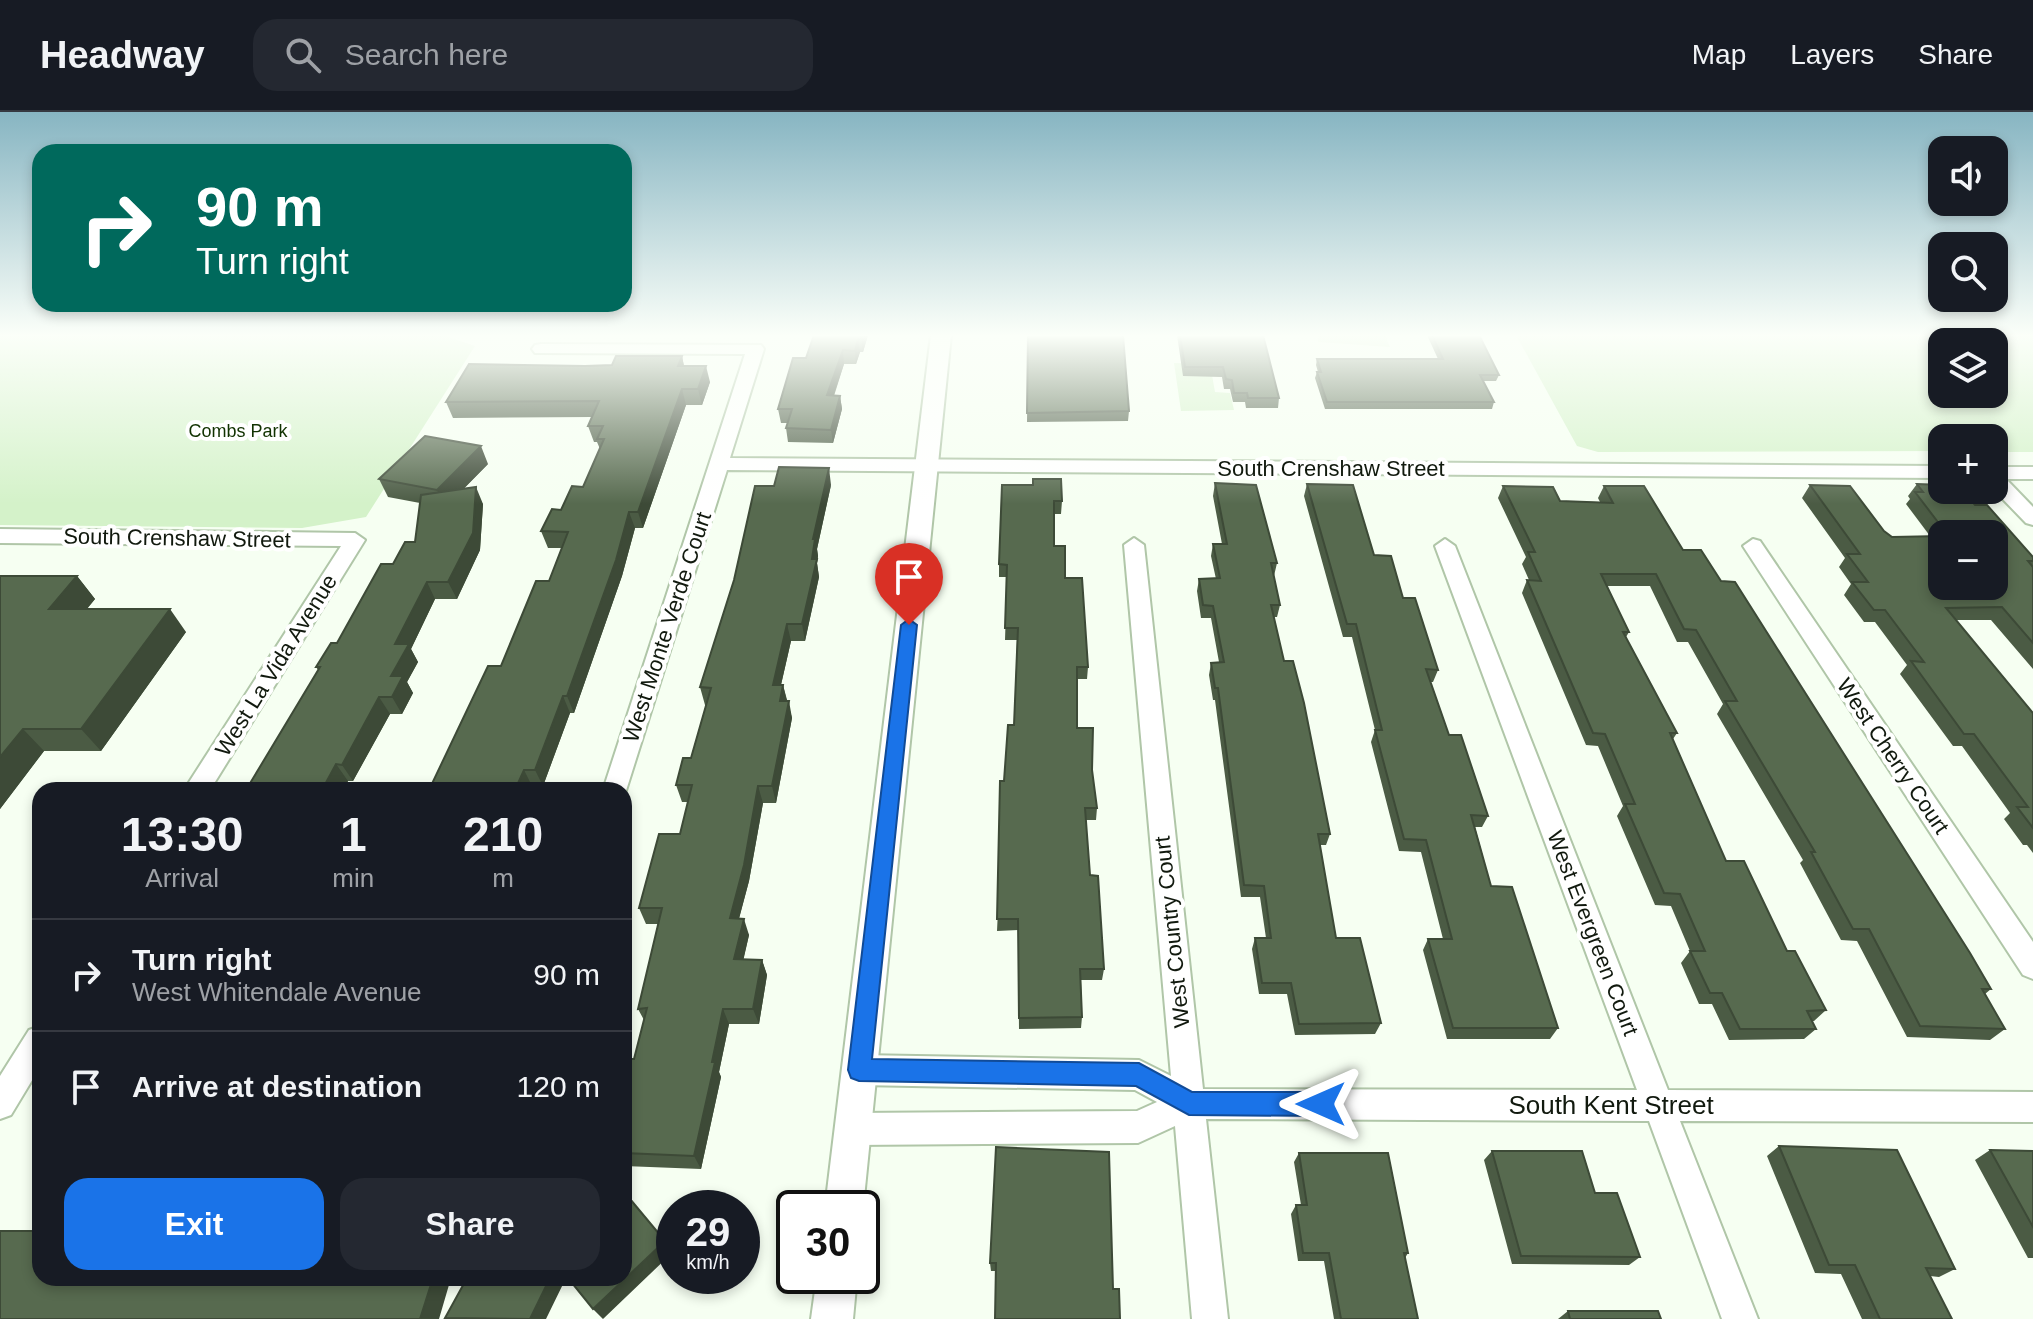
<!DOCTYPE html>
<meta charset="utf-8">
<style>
:root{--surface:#171b24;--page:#242831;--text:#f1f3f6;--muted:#9ea1a6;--line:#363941;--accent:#1a73e8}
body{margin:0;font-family:Helvetica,sans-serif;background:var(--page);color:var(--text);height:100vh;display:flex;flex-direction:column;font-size:30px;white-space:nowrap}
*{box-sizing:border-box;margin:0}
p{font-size:26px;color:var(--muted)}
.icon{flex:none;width:44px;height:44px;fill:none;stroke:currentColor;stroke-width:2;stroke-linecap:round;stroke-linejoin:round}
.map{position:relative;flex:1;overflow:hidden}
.details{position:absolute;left:32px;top:670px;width:600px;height:504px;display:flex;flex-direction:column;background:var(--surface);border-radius:24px;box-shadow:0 4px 12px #0003}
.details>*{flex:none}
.hud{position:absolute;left:32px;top:32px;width:600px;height:168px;border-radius:24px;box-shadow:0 4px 12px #0003;background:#00695c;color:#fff;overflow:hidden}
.controls{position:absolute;left:1928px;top:24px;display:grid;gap:16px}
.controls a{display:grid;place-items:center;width:80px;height:80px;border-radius:16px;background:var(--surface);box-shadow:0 4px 12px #0003;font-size:40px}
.speed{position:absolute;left:656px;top:1078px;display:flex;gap:16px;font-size:40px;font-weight:700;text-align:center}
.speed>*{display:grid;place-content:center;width:104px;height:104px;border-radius:50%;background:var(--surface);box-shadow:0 4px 12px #0003;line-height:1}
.speed small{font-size:20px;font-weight:400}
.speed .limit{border:4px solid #111;border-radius:12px;background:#fff;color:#111}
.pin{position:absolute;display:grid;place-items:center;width:68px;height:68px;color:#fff;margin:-82px -34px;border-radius:50% 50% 50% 0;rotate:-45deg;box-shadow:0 0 8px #0007}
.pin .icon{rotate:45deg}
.me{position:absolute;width:88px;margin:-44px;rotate:270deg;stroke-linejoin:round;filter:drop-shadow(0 0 6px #0008)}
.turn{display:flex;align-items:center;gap:28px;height:168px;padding:0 32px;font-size:36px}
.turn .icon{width:104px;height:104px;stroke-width:2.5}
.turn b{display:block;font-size:56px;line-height:68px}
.eta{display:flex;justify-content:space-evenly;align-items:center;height:136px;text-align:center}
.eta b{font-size:48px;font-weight:600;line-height:56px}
.button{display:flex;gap:16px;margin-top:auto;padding:16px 32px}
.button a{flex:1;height:92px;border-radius:24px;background:var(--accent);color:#fff;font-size:32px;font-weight:600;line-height:92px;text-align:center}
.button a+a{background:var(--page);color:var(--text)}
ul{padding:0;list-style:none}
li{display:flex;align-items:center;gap:24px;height:112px;padding:0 32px;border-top:2px solid var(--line)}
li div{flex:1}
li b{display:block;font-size:30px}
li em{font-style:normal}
header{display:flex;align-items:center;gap:48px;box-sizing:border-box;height:112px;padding:0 40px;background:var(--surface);border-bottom:2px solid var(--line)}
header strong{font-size:38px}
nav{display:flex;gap:44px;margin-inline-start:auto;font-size:28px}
.search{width:560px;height:72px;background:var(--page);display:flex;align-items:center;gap:20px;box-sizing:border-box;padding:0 28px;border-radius:24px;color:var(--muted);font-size:30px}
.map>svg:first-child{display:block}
</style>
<header>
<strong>Headway</strong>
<div class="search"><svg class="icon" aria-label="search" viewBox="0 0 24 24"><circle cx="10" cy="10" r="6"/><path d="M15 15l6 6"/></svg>Search here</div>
<nav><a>Map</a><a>Layers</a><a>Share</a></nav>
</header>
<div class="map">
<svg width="2033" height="1207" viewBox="0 0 2033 1207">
<rect width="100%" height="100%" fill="#f6fff2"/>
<path fill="#d4f2c9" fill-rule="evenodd" d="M0,223H443L475,234L366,405L302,416L0,413Z
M1318,223H1385L1390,235L1318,230Z
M1516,223H2033V340H1994V326H1942V339L1598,340L1577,334ZM1942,230H1994V282H1942Z
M1174,251L1210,252L1215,280L1230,281L1234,298L1181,299Z"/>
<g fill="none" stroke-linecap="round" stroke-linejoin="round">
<defs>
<path id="minor" d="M541,232L761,233L764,237L730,346L1942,354V366L727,358L624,685V678H603L745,242L535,241L532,237L535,233Z
M1994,355H2033V367H2006L2033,395V413L2026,411L1994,378Z
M0,417L355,421L365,428L210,678H184L341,434L0,431Z
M1134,426L1144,433L1203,977L1637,978L1435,434L1445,427L1455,434L1668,978L2033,980V1010L1680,1009L1758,1207H1722L1649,1009L1206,1007L1228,1207H1192L1175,1014L1138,1031L853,1033L842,1028L837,1017L842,1006L853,1001L1137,999L1157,990L1135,978L859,973L848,968L844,958L848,948L859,943L1139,948L1171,964L1124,433Z
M1753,427L1760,429L2033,830V867L2023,863L1743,434Z
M40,914V955L11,1003L0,1007V964L29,918Z"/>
<path id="tertiary" d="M931,223H951L863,1096L862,1100V1096H825Z
M817,1164H857L853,1207H811Z"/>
</defs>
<use href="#minor" stroke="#b0c6a8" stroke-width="4"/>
<use href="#tertiary" stroke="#b0c6a8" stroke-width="4"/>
<use href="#minor" fill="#fff" fill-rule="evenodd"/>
<use href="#tertiary" fill="#fff" fill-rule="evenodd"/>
</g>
<path fill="#4b5b44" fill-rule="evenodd" d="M814,223H868L863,240H860L856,252H844L834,284H840L842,297L833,331L788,330L786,316L788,311H781L778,297L806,246Z
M1028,223L1129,299L1128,309L1027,310Z
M1177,223H1263L1279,286L1278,296H1246L1245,290H1233L1230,277H1224L1222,265L1183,264Z
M1427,223H1479L1499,263L1496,269H1483L1494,290L1492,297H1325L1315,266L1317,260H1318L1316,253L1317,247H1438Z
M682,244L684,254L710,270L702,293H686L643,416H635L622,464L574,601H570L543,674H532L530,678H429L549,469L562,436H548L541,419L583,375L600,337L597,330H594L588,314L592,305L453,306L446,290L585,254L612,253Z
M488,352L464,376L483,392L480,438L457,487H435L411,537L418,550L407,570L413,581L402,602H390L353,669H348L343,678H246L318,558L316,555L337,531L393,452L415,430L420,391L388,385L379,367Z
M1215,371L1277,451L1274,464L1280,493L1277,505H1274L1284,549L1330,722L1326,733H1320L1336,826L1381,911L1375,922L1295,923L1287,882H1259L1252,837L1255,826H1266L1260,785H1241L1215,588H1213L1209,563L1211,551L1219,550L1211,506H1201L1197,479L1199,467H1216L1211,444L1213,432H1222L1213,384Z
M1307,372L1374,443L1403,486L1438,558L1433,570H1430L1449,623L1488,704L1482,715H1475L1491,774L1558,916L1550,927H1447L1423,838L1428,827H1443L1421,740L1399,739L1371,630L1375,618L1352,525H1343L1304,384Z
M1917,372L1975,393L2033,445V557L1991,508H1956L2033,601V741L2027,733H2023L2004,707L2010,701L1962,634H1953L1900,562L1907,553L1875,510H1864L1844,483L1851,472L1839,455L1845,446L1802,386L1810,373L1892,425L1930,424L1906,392L1910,387L1908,384ZM1942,422H1994L1942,474Z
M831,373L817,437L818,444L817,451L819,465L805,529H791L781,573H783L792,606L776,691H763L749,769L739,806L749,823L743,848H762L767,863L759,912H729L719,960L721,965L701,1057L624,1054V963L634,947L644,908L638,897L658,812H646L639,796L680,722L688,690H682L676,673L691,646L706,593H705L700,575Z
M1033,373L1062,389L1061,402H1054V434L1065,466L1088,555L1087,567H1077V616L1092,658L1097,696L1096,708H1086L1090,763L1104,857L1102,868H1081L1082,905L1081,916L1019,917L1018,818L997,819L1004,669L1014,613L1017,528H1005L1007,465H999V452Z
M1503,374L1560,389L1600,390L1598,386L1604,374L1683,438L1991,877L1985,882L2005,917L1990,928L1907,925L1857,829L1841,828L1800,751L1803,748L1717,602L1723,592L1688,530H1677L1650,474H1607L1629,520L1626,525L1677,621L1673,627L1726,749L1826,898L1814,909H1812L1816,917L1804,927L1729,928L1712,892H1699L1681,851L1690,839L1671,794L1655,793L1617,704L1623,694L1598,634L1586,633L1522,481L1527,468H1529L1522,452L1526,445L1498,386Z
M0,464H77L95,487L87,497L186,520L101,639H44L0,697Z
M1779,1034L1955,1157L1939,1165L1930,1164L1952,1207H1862L1841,1162L1815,1161L1767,1044Z
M996,1035V1159H991L990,1151Z
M1990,1038L2033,1039V1146H2028L1975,1048Z
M1492,1039L1595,1081L1640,1145L1629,1153L1512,1152L1484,1048Z
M1299,1041L1408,1141L1405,1146L1418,1207H1334L1324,1149H1298L1291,1102L1296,1093H1301L1294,1050Z
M1568,1199L1661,1207H1558Z"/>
<path fill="#3d4a37" d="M862,223H868L863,240L861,227Z
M858,227L860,240L856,252L855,239Z
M843,238L844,252L829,297L827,283Z
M682,244L685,260L678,254Z
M706,254L710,270L702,293L698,277Z
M682,277L686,293L643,416L638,400Z
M840,284L842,297L833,331L831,318Z
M481,334L488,352L445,396L437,378Z
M829,356L831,373L817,437L818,444L817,451L819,465L805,529L802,512L812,447L813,427Z
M476,375L483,392L480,438L457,487L448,470Z
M629,400L635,416L622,464L574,601L567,584Z
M77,464L95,487L68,519L49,497Z
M427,470L435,487L411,537L418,550L407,570L413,581L402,602L392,585L391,564L395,532Z
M170,497L186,520L101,639L81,617Z
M787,512L791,529L777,590L773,573Z
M783,573L787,590L780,589Z
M563,584L570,601L543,674L535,658Z
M379,585L390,602L353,669L342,653Z
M789,589L792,606L776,691L772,674Z
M23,617L44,639L0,697V645Z
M336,652L348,669L343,678H322Z
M524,658L532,674L530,678H515Z
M758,674L763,691L749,769L735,822L730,806Z
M744,807L749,823L740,863L734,847Z
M762,848L767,863L759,912L753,897Z
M723,897L729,912L719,960L721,965L701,1057L694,1044Z
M665,1129L673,1140L603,1207L593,1197Z
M433,1166H451L439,1207H420Z
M550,1166H566L546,1207H530Z"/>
<path fill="#576a4f" stroke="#3d4a37" stroke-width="2" d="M814,223H862L861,227H858L855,239L843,238L827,283L840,284L831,318L786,316L792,297H778L793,246H806Z
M1028,223H1123L1129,299L1027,301Z
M1180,223H1263L1279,286H1248L1247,281H1234L1232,268L1226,267L1223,255H1185Z
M1432,223H1479L1499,263H1480L1494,290H1327L1317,260H1321L1317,247H1443Z
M616,244H682L678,254H706L698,277H682L638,400H629L616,448L567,584H563L535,658H524L515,678H429L488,554H501L536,469H549L568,420L541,419L552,397L561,398L572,374L583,375L604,327H597L603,314H588L599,289L446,290L469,252L585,254L612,253Z
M425,324L481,334L437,378L379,367Z
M779,355L829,356L813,427H815L812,447H817L802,512H787L773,573H783L780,589H789L772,674H758L744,753L730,806L744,807L734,847L762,848L753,897H723L712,950H715L694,1044L624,1041V963L628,947H634L647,896L638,897L662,796H639L659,722H680L692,673H676L683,646H691L711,576L700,575L734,468L755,374H774Z
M1033,367H1061L1062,389H1054V434H1065V466H1082L1088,555H1077V616H1093L1092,658L1097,696H1085L1090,763L1098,764L1104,857H1080L1082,905L1019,906L1018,807H997L1000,669H1004L1008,613H1014L1018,516H1005L1007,453L999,452L1002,373H1033Z
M1215,371L1256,373L1277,451H1271L1280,493H1271L1284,549H1293L1304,591L1330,722H1318L1336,826H1360L1381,911L1299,912L1291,871H1262L1255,826H1271L1264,774L1244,773L1218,576H1215L1211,551L1224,550L1213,494L1203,493L1199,467L1220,466L1213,432H1227Z
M1307,372L1353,373L1374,443L1391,444L1403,486H1415L1438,558L1426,557L1449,623H1461L1488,704L1471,703L1491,774L1512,775L1558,916H1453L1428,827H1452L1426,728L1404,727L1375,618H1382L1356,512H1347Z
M1917,372L1942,373V378H1963L1975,393H1987L2033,445V449H2028L2033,455V531L2002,495L1946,496L2033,601V716L2017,695H2028L1974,622H1964L1911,549L1924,550L1885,498H1874L1852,470H1868L1847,442H1860L1810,373L1850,374L1884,419L1892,425L1942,424V474H1994V422H1947L1915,380H1923Z
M1503,374L1553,375L1560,389L1613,391L1604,374H1644L1683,438H1701L1721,469L1735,470L1970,841L1991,877H1982L2005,917L1920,914L1869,817H1853L1811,740H1815L1725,589H1737L1696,518L1684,517L1656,462H1601L1629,520H1623L1677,621H1670L1726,749H1744L1787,839H1795L1826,898L1807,899L1816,917H1740L1722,881H1710L1690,839H1705L1680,782L1664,781L1625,692H1635L1605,622L1593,621L1527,468L1541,469L1528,440H1535Z
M476,375L473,421L448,470H427L395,532H409L391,564H403L392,585H379L342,653L336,652L322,678H246L320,555H316L331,531H337L381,452H393L405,430H415L421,383Z
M0,464H77L49,497H170L81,617H23L0,645Z
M1779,1034L1897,1038L1955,1157L1926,1156L1952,1207H1880L1855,1153H1829Z
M996,1035L1109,1040L1113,1177H1119L1120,1207H995L996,1151H990Z
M1990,1038L2033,1039V1115Z
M1492,1039H1582L1595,1081H1617L1640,1145L1521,1144Z
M1299,1041H1388L1408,1141H1404L1418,1207H1341L1329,1141H1303L1296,1093H1307Z
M630,1087L665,1129L593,1197L568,1166H624V1093Z
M0,1119H40V1166H433L420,1207H0Z
M467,1166H550L530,1207L445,1206Z
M1568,1199H1658L1661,1207H1570Z"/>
<linearGradient id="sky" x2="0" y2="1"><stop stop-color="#87b5c2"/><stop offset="0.57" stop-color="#fbfff9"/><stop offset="1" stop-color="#fbfff9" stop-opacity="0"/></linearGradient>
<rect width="2033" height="392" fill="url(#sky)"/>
<path fill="#1a73e8" stroke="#114b97" stroke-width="2" d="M909,507L917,513L872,947L1139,951L1192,980H1321L1329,984L1333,992L1329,1000L1321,1004L1189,1003L1136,974L859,969L851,966L848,958L901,513Z"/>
<g text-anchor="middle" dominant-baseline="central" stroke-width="8" stroke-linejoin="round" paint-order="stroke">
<g font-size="18" fill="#113201" stroke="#fff">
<text x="238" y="319">Combs Park</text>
</g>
<g font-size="22" fill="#11190e" stroke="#fff">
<text x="1331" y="356">South Crenshaw Street</text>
<text transform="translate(177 426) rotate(1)">South Crenshaw Street</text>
<text transform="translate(667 515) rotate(-72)">West Monte Verde Court</text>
<text transform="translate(276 553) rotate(-58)">West La Vida Avenue</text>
<text transform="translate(1893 644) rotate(56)">West Cherry Court</text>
<text transform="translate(1172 820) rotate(-96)">West Country Court</text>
<text transform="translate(1593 821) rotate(69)">West Evergreen Court</text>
</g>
<g font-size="26" fill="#11190e" stroke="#fff">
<text x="1611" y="993">South Kent Street</text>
</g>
</g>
</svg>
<div class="controls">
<a><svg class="icon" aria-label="sound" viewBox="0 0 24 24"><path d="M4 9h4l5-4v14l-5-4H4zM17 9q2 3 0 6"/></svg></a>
<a><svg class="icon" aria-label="search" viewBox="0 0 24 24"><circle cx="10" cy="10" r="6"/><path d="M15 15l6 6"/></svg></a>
<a><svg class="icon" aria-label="layers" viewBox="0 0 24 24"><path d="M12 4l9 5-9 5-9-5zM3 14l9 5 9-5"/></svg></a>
<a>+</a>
<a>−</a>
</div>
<div class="speed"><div>29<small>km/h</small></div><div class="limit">30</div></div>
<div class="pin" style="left:909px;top:513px;background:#d93025"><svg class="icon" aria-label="arrive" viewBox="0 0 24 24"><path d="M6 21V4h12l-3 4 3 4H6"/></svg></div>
<svg class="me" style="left:1321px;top:992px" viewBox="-20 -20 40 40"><path d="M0-17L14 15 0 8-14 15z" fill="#1a73e8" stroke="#fff" stroke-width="4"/></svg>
<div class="hud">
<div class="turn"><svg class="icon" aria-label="right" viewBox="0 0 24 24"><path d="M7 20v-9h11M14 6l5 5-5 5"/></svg><div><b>90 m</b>Turn right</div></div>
</div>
<section class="details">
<div class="eta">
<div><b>13:30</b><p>Arrival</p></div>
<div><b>1</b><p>min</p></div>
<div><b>210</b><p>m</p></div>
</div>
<ul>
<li><svg class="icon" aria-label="right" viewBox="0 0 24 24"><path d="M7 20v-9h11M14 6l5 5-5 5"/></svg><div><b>Turn right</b><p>West Whitendale Avenue</p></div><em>90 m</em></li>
<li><svg class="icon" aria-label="arrive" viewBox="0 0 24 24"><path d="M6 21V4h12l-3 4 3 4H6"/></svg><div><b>Arrive at destination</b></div><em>120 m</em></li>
</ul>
<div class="button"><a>Exit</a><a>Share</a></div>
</section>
</div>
